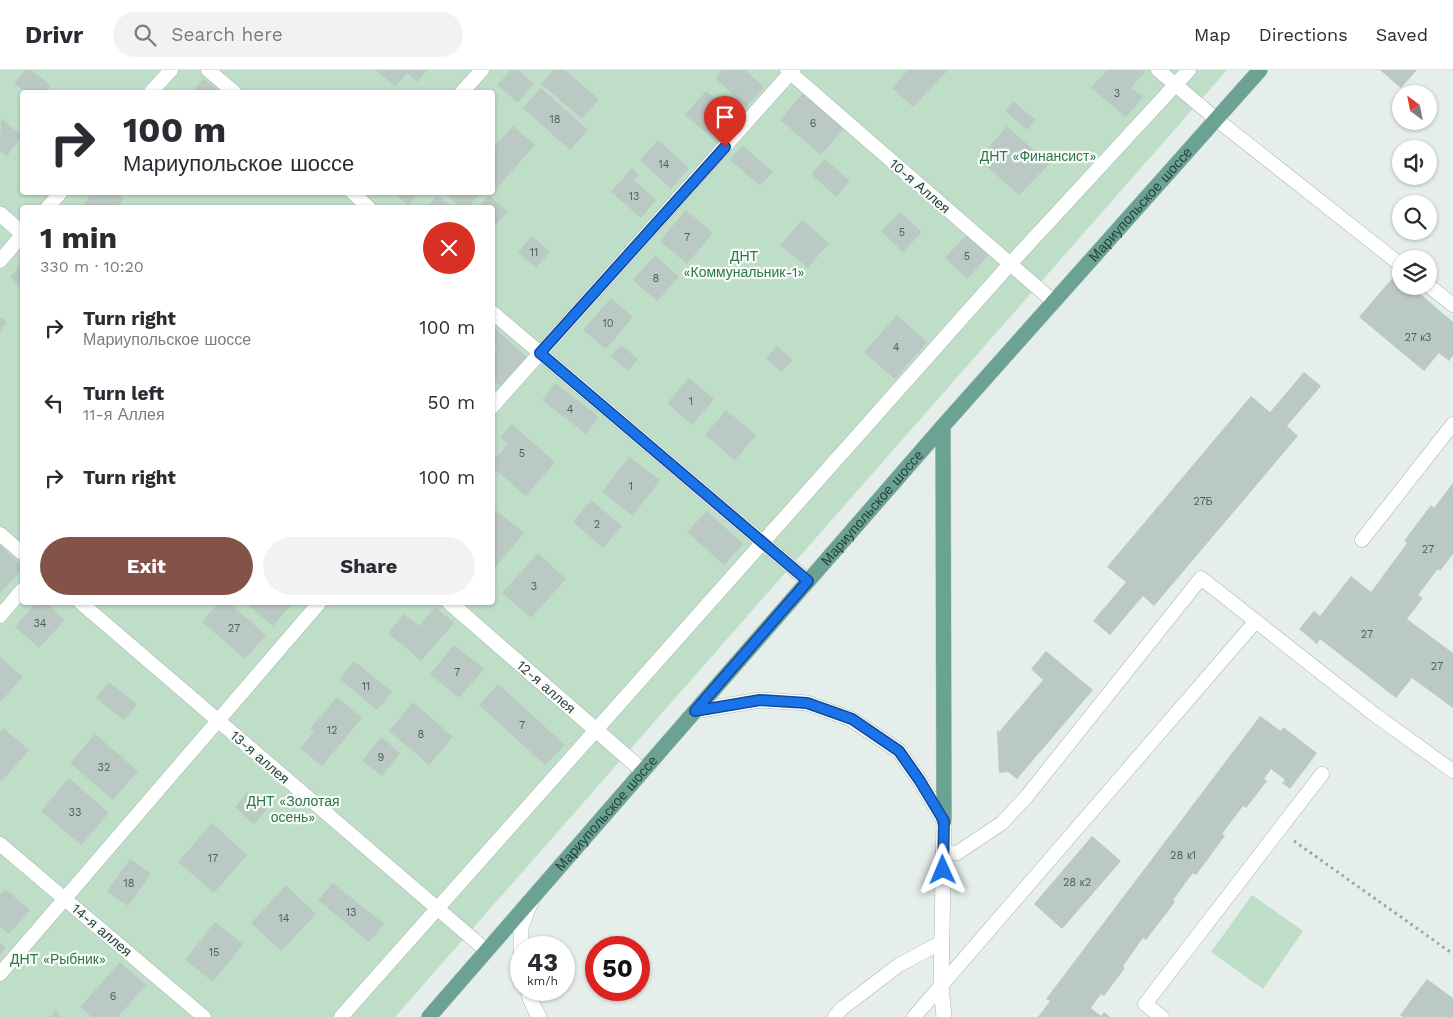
<!DOCTYPE html>
<meta charset="utf-8">
<style>
:root{--surface:#fff;--page:#f2f2f3;--text:#2b2b33;--muted:#7c7c81;--line:#e1e1e2;--accent:#835248}
body{margin:0;font-family:"Work Sans",sans-serif;background:var(--page);color:var(--text);height:100vh;display:flex;flex-direction:column;font-size:19px;white-space:nowrap}
*{box-sizing:border-box;margin:0}
p{font-size:16px;color:var(--muted)}
.icon{flex:none;width:28px;height:28px;fill:none;stroke:currentColor;stroke-width:2;stroke-linecap:round;stroke-linejoin:round}
.map{position:relative;flex:1;overflow:hidden}
.sheet{position:absolute;left:20px;top:135px;width:475px;height:400px;display:flex;flex-direction:column;background:var(--surface);border-radius:5px;box-shadow:0 1px 4px #0004}
.sheet>*{flex:none}
.top-card{position:absolute;left:20px;top:20px;width:475px;height:105px;border-radius:5px;box-shadow:0 1px 4px #0004;background:#fff;color:var(--text);overflow:hidden}
.needle{width:32px;rotate:328deg}
.fabs{position:absolute;left:1392px;top:15px;display:grid;gap:10px}
.fabs a{display:grid;place-items:center;width:45px;height:45px;border-radius:50%;background:var(--surface);box-shadow:0 1px 4px #0004;font-size:25px}
.speed{position:absolute;left:510px;top:866px;display:flex;gap:10px;font-size:25px;font-weight:700;text-align:center}
.speed>*{display:grid;place-content:center;width:65px;height:65px;border-radius:50%;background:var(--surface);box-shadow:0 1px 4px #0004;line-height:1}
.speed small{font-size:12px;font-weight:400}
.speed .limit{border:8px solid #d22;background:#fff;color:#111}
.pin{position:absolute;display:grid;place-items:center;width:42px;height:42px;color:#fff;margin:-51px -21px;border-radius:50% 50% 50% 0;rotate:-45deg;box-shadow:0 0 5px #0007}
.pin .icon{rotate:45deg}
.me{position:absolute;width:55px;margin:-28px;rotate:359deg;stroke-linejoin:round;filter:drop-shadow(0 0 4px #0008)}
.turn{display:flex;align-items:center;gap:18px;height:105px;padding:0 20px;font-size:22px}
.turn .icon{width:65px;height:65px;stroke-width:2.5}
.turn b{display:block;font-size:35px;line-height:42px}
.round{display:grid;place-items:center;flex:none;width:52px;height:52px;border-radius:26px;background:var(--page)}
.headline{display:flex;align-items:center;justify-content:space-between;height:85px;padding:0 20px}
h1{font-size:30px;font-weight:700;line-height:38px}
.cta{display:flex;gap:10px;margin-top:auto;padding:10px 20px}
.cta a{flex:1;height:58px;border-radius:30px;background:var(--accent);color:#fff;font-size:20px;font-weight:700;line-height:58px;text-align:center}
.cta a+a{background:var(--page);color:var(--text)}
ul{padding:0;list-style:none}
li{display:flex;align-items:center;gap:15px;height:75px;padding:0 20px}
li div{flex:1}
li b{display:block;font-size:19px}
li em{font-style:normal}
header{display:flex;align-items:center;gap:30px;box-sizing:border-box;height:70px;padding:0 25px;background:var(--surface);border-bottom:1px solid var(--line)}
header strong{font-size:24px}
nav{display:flex;gap:28px;margin-inline-start:auto;font-size:18px}
.search{width:350px;height:45px;background:var(--page);display:flex;align-items:center;gap:12px;box-sizing:border-box;padding:0 18px;border-radius:28px;color:var(--muted);font-size:19px}
.map>svg:first-child{display:block}
</style>
<header>
<strong>Drivr</strong>
<div class="search"><svg class="icon" aria-label="search" viewBox="0 0 24 24"><circle cx="10" cy="10" r="6"/><path d="M15 15l6 6"/></svg>Search here</div>
<nav><a>Map</a><a>Directions</a><a>Saved</a></nav>
</header>
<div class="map">
<svg width="1453" height="947" viewBox="0 0 1453 947">
<rect width="100%" height="100%" fill="#e5eeea"/>
<path fill="#bfdec7" fill-rule="evenodd" d="M0,0H1227L395,947H0ZM22,22H492V122H22ZM22,138H492V532H22Z
M1252,825L1303,861L1263,919L1211,882Z"/>
<path fill="#bac9c3" d="M25,0H32L51,16L46,22H25L14,13Z
M376,0H427L417,12L407,3L395,17Z
M511,0H518L534,14L518,33L497,15Z
M553,0H565L599,29L582,49L541,14Z
M722,0H745L764,17L746,37L715,8Z
M908,0H948L913,37L892,18Z
M1107,0H1142L1145,2L1131,18L1143,27L1126,47L1091,18Z
M1380,0H1417L1401,18Z
M203,9L221,22H193Z
M541,18L588,60L570,80L523,38Z
M706,21L737,48L717,72L685,45Z
M804,22L845,57L821,85L780,50Z
M1013,31L1036,50L1027,60L1005,41Z
M1,48L22,66L7,86L0,80Z
M513,56L535,75L496,119L492,116V79Z
M1007,56L1049,94L1019,125L978,89Z
M658,70L689,98L671,119L640,90Z
M742,75L773,102L760,116L730,90Z
M825,89L850,111L836,127L811,104Z
M632,98L639,104L634,110L656,130L641,148L611,122Z
M92,122H116L124,129L117,138H89L84,133Z
M393,122H419L408,135Z
M444,122H480L468,138H461Z
M437,125L453,138H427Z
M489,125L508,142L492,159V138H477Z
M686,140L713,163L687,194L660,171Z
M900,142L922,162L903,182L881,161Z
M802,150L829,173L808,198L780,175Z
M968,163L990,184L967,209L945,188Z
M532,166L550,182L536,198L518,182Z
M655,185L679,207L657,231L633,210Z
M22,193V218L10,207Z
M1396,204L1401,208V216H1411L1453,252V285L1449,291L1439,283L1424,301L1359,247Z
M611,228L633,247L606,279L583,260Z
M897,245L927,272L895,309L864,282Z
M0,247L7,252L0,261Z
M492,256L527,287L501,316L492,309V280L497,275L492,272Z
M621,275L638,289L628,301L611,287Z
M777,276L793,290L781,302L766,288Z
M1304,302L1321,316L1287,356L1298,366L1154,536L1143,526L1110,565L1093,551L1126,512L1107,497L1251,326L1270,342Z
M689,308L714,329L692,355L667,333Z
M555,313L599,347L586,364L542,330Z
M726,340L756,365L735,390L705,365Z
M512,354L555,392L526,426L492,397V392L508,374L500,367Z
M629,387L660,410L633,446L602,422Z
M1453,413V484L1440,501L1438,499L1418,525L1423,528L1407,549L1453,583V638L1412,608L1396,628L1320,569L1317,574L1299,559L1314,541L1320,546L1351,506L1371,522L1407,473L1404,471L1431,435L1434,438Z
M591,430L622,456L603,478L573,452Z
M492,437L524,463L492,501Z
M707,441L743,474L724,495L687,462Z
M0,475L22,496V500L0,523Z
M538,483L566,509L531,548L502,523Z
M36,532H45L65,550L39,578L15,557Z
M219,532H228L266,565L245,589L202,552Z
M251,532H292L293,533L273,556L249,536Z
M435,537L454,553L421,591L388,563L404,544L419,556Z
M454,575L484,599L459,628L430,604Z
M1046,581L1093,620L1017,709L1008,702L999,703L997,660L999,662L1043,610L1031,599Z
M0,587L23,607L0,632Z
M354,591L392,622L377,640L340,609Z
M109,612L137,634L124,650L96,628Z
M498,614L565,675L545,695L479,635Z
M337,627L362,648L322,696L300,678L314,662L310,659Z
M413,632L453,667L429,695L389,661Z
M1260,646L1281,661L1283,657L1317,683L1290,719L1282,713L1285,710L1271,699L1264,709L1267,711L1246,738L1243,736L1222,764L1225,766L1196,805L1193,803L1173,830L1175,832L1146,870L1143,868L1123,896L1125,898L1104,926L1101,924L1091,938L1101,946L1104,942L1110,947H1038L1050,931L1046,929Z
M3,658L29,680L2,711L0,710V662Z
M95,664L138,701L113,730L70,693Z
M381,667L400,683L382,706L362,691Z
M69,708L109,743L81,775L41,741Z
M247,722L267,739L254,754L235,737Z
M212,753L247,785L214,823L178,792Z
M1092,766L1121,791L1062,859L1034,834Z
M130,789L151,804L128,836L107,821Z
M333,813L384,854L369,872L318,830Z
M286,815L316,844L281,881L251,853Z
M5,819L30,840L9,864L0,856V825Z
M215,852L243,874L213,912L185,890Z
M0,872L6,878L0,885Z
M120,892L146,915L118,947H92L80,937Z
M1427,909L1453,928V947H1403L1400,945Z
M56,941L61,947H50Z"/>
<g fill="none" stroke-linecap="round" stroke-linejoin="round">
<defs>
<path id="lane" d="M208,0L234,22
M787,0L1054,232
M1158,0L1216,49L1401,195
M151,22L171,0
M462,22L482,0
M352,122L369,138
M47,138L61,122
M0,191L22,165
M1429,216L1453,235
M492,242L808,511
M492,337L793,0
M0,464L22,483
M1362,470L1453,354
M80,532L487,881
M0,546L22,520
M0,774L204,947
M943,782L957,783L1002,753L1027,726L1201,508L1375,645L1453,701
M0,904L320,532
M341,947L1010,194L1189,0
M835,947L841,939L899,895L942,872
M914,947L1256,551
M1162,947L1145,934L1322,704"/>
<g id="street">
<path d="M0,144L22,163"/>
<path id="s1" d="M449,532L643,701"/>
</g>
<path id="secondary" d="M695,641L760,630L807,633L851,649L899,681L920,711L944,751L941,917L944,947
M521,901V857L531,831
M528,920L531,931L539,947"/>
<g id="primary">
<path d="M943,356L944,751"/>
<path id="s2" d="M429,947L943,356L1260,0"/>
</g>
</defs>
<use href="#lane" stroke="#a7b6b1" stroke-width="15"/>
<use href="#street" stroke="#a7b6b1" stroke-width="16"/>
<use href="#secondary" stroke="#a4b9b1" stroke-width="16"/>
<use href="#primary" stroke="#c2cac7" stroke-width="16"/>
<path stroke="#86b1a2" stroke-width="3" stroke-dasharray="2.5 4" stroke-linecap="butt" d="M1294,771L1453,884"/>
<use href="#lane" stroke="#fff" stroke-width="14"/>
<use href="#street" stroke="#fff" stroke-width="15"/>
<use href="#secondary" stroke="#fff" stroke-width="15"/>
<use href="#primary" stroke="#6ba293" stroke-width="15"/>
</g>
<g fill="none" stroke-linecap="round" stroke-linejoin="round">
<defs>
<path id="route" d="M725,77L540,283L808,511L695,641L760,630L807,633L852,649L899,681L920,711L944,751L943,800"/>
</defs>
<use href="#route" stroke="#114b97" stroke-width="12"/>
<use href="#route" stroke="#1a73e8" stroke-width="9"/>
</g>
<g text-anchor="middle" dominant-baseline="central" stroke-width="4.5" stroke-linejoin="round" paint-order="stroke">
<g font-size="11" fill="#4a625b">
<text x="1117" y="23">3</text>
<text x="555" y="49">18</text>
<text x="813" y="53">6</text>
<text x="664" y="94">14</text>
<text x="634" y="126">13</text>
<text x="902" y="162">5</text>
<text x="687" y="167">7</text>
<text x="534" y="182">11</text>
<text x="967" y="186">5</text>
<text x="656" y="208">8</text>
<text x="608" y="253">10</text>
<text x="1418" y="267">27 к3</text>
<text x="896" y="277">4</text>
<text x="691" y="331">1</text>
<text x="570" y="339">4</text>
<text x="522" y="383">5</text>
<text x="631" y="416">1</text>
<text x="1203" y="431">27Б</text>
<text x="597" y="454">2</text>
<text x="1428" y="479">27</text>
<text x="534" y="516">3</text>
<text x="40" y="553">34</text>
<text x="234" y="558">27</text>
<text x="1367" y="564">27</text>
<text x="1437" y="596">27</text>
<text x="457" y="602">7</text>
<text x="366" y="616">11</text>
<text x="522" y="655">7</text>
<text x="332" y="660">12</text>
<text x="421" y="664">8</text>
<text x="381" y="687">9</text>
<text x="104" y="697">32</text>
<text x="75" y="742">33</text>
<text x="1183" y="785">28 к1</text>
<text x="213" y="788">17</text>
<text x="1077" y="812">28 к2</text>
<text x="129" y="813">18</text>
<text x="351" y="842">13</text>
<text x="284" y="848">14</text>
<text x="214" y="882">15</text>
<text x="113" y="926">6</text>
</g>
<g font-size="14" fill="#2f7649" stroke="#f6faf8">
<text x="1038" y="86">ДНТ «Финансист»</text>
<text x="744" y="186">ДНТ<tspan x="744" dy="16">«Коммунальник-1»</tspan></text>
<text x="293" y="731">ДНТ «Золотая<tspan x="293" dy="16">осень»</tspan></text>
<text x="58" y="889">ДНТ «Рыбник»</text>
</g>
<g font-size="14" fill="#244038" stroke="#f6faf8">
<text transform="translate(920 116) rotate(41)">10-я Аллея</text>
<text stroke="none"><textPath href="#s2" startOffset="1080">Мариупольское шоссе</textPath></text>
<text stroke="none"><textPath href="#s2" startOffset="675">Мариупольское шоссе</textPath></text>
<text stroke="none"><textPath href="#s1" startOffset="129">12-я аллея</textPath></text>
<text transform="translate(260 687) rotate(41)">13-я аллея</text>
<text stroke="none"><textPath href="#s2" startOffset="270">Мариупольское шоссе</textPath></text>
<text transform="translate(102 860) rotate(40)">14-я аллея</text>
</g>
</g>
</svg>
<div class="fabs">
<a><svg class="needle" viewBox="-14 -14 28 28"><path d="M0-13l5 13h-10z" fill="#e53935"/><path d="M0 13l5-13h-10z" fill="#7c7c81"/></svg></a>
<a><svg class="icon" aria-label="sound" viewBox="0 0 24 24"><path d="M4 9h4l5-4v14l-5-4H4zM17 9q2 3 0 6"/></svg></a>
<a><svg class="icon" aria-label="search" viewBox="0 0 24 24"><circle cx="10" cy="10" r="6"/><path d="M15 15l6 6"/></svg></a>
<a><svg class="icon" aria-label="layers" viewBox="0 0 24 24"><path d="M12 4l9 5-9 5-9-5zM3 14l9 5 9-5"/></svg></a>
</div>
<div class="speed"><div>43<small>km/h</small></div><div class="limit">50</div></div>
<div class="pin" style="left:725px;top:77px;background:#d93025"><svg class="icon" aria-label="arrive" viewBox="0 0 24 24"><path d="M6 21V4h12l-3 4 3 4H6"/></svg></div>
<svg class="me" style="left:943px;top:800px" viewBox="-20 -20 40 40"><path d="M0-17L14 15 0 8-14 15z" fill="#1a73e8" stroke="#fff" stroke-width="4"/></svg>
<div class="top-card">
<div class="turn"><svg class="icon" aria-label="right" viewBox="0 0 24 24"><path d="M7 20v-9h11M14 6l5 5-5 5"/></svg><div><b>100 m</b>Мариупольское шоссе</div></div>
</div>
<section class="sheet">
<div class="headline"><div><h1>1 min</h1><p>330 m · 10:20</p></div><a class="round" style="background:#d93025;color:#fff"><svg class="icon" aria-label="close" viewBox="0 0 24 24"><path d="M6 6l12 12M18 6L6 18"/></svg></a></div>
<ul>
<li><svg class="icon" aria-label="right" viewBox="0 0 24 24"><path d="M7 20v-9h11M14 6l5 5-5 5"/></svg><div><b>Turn right</b><p>Мариупольское шоссе</p></div><em>100 m</em></li>
<li><svg class="icon" aria-label="left" viewBox="0 0 24 24"><path d="M17 20v-9H6M10 6l-5 5 5 5"/></svg><div><b>Turn left</b><p>11-я Аллея</p></div><em>50 m</em></li>
<li><svg class="icon" aria-label="right" viewBox="0 0 24 24"><path d="M7 20v-9h11M14 6l5 5-5 5"/></svg><div><b>Turn right</b></div><em>100 m</em></li>
</ul>
<div class="cta"><a>Exit</a><a>Share</a></div>
</section>
</div>
